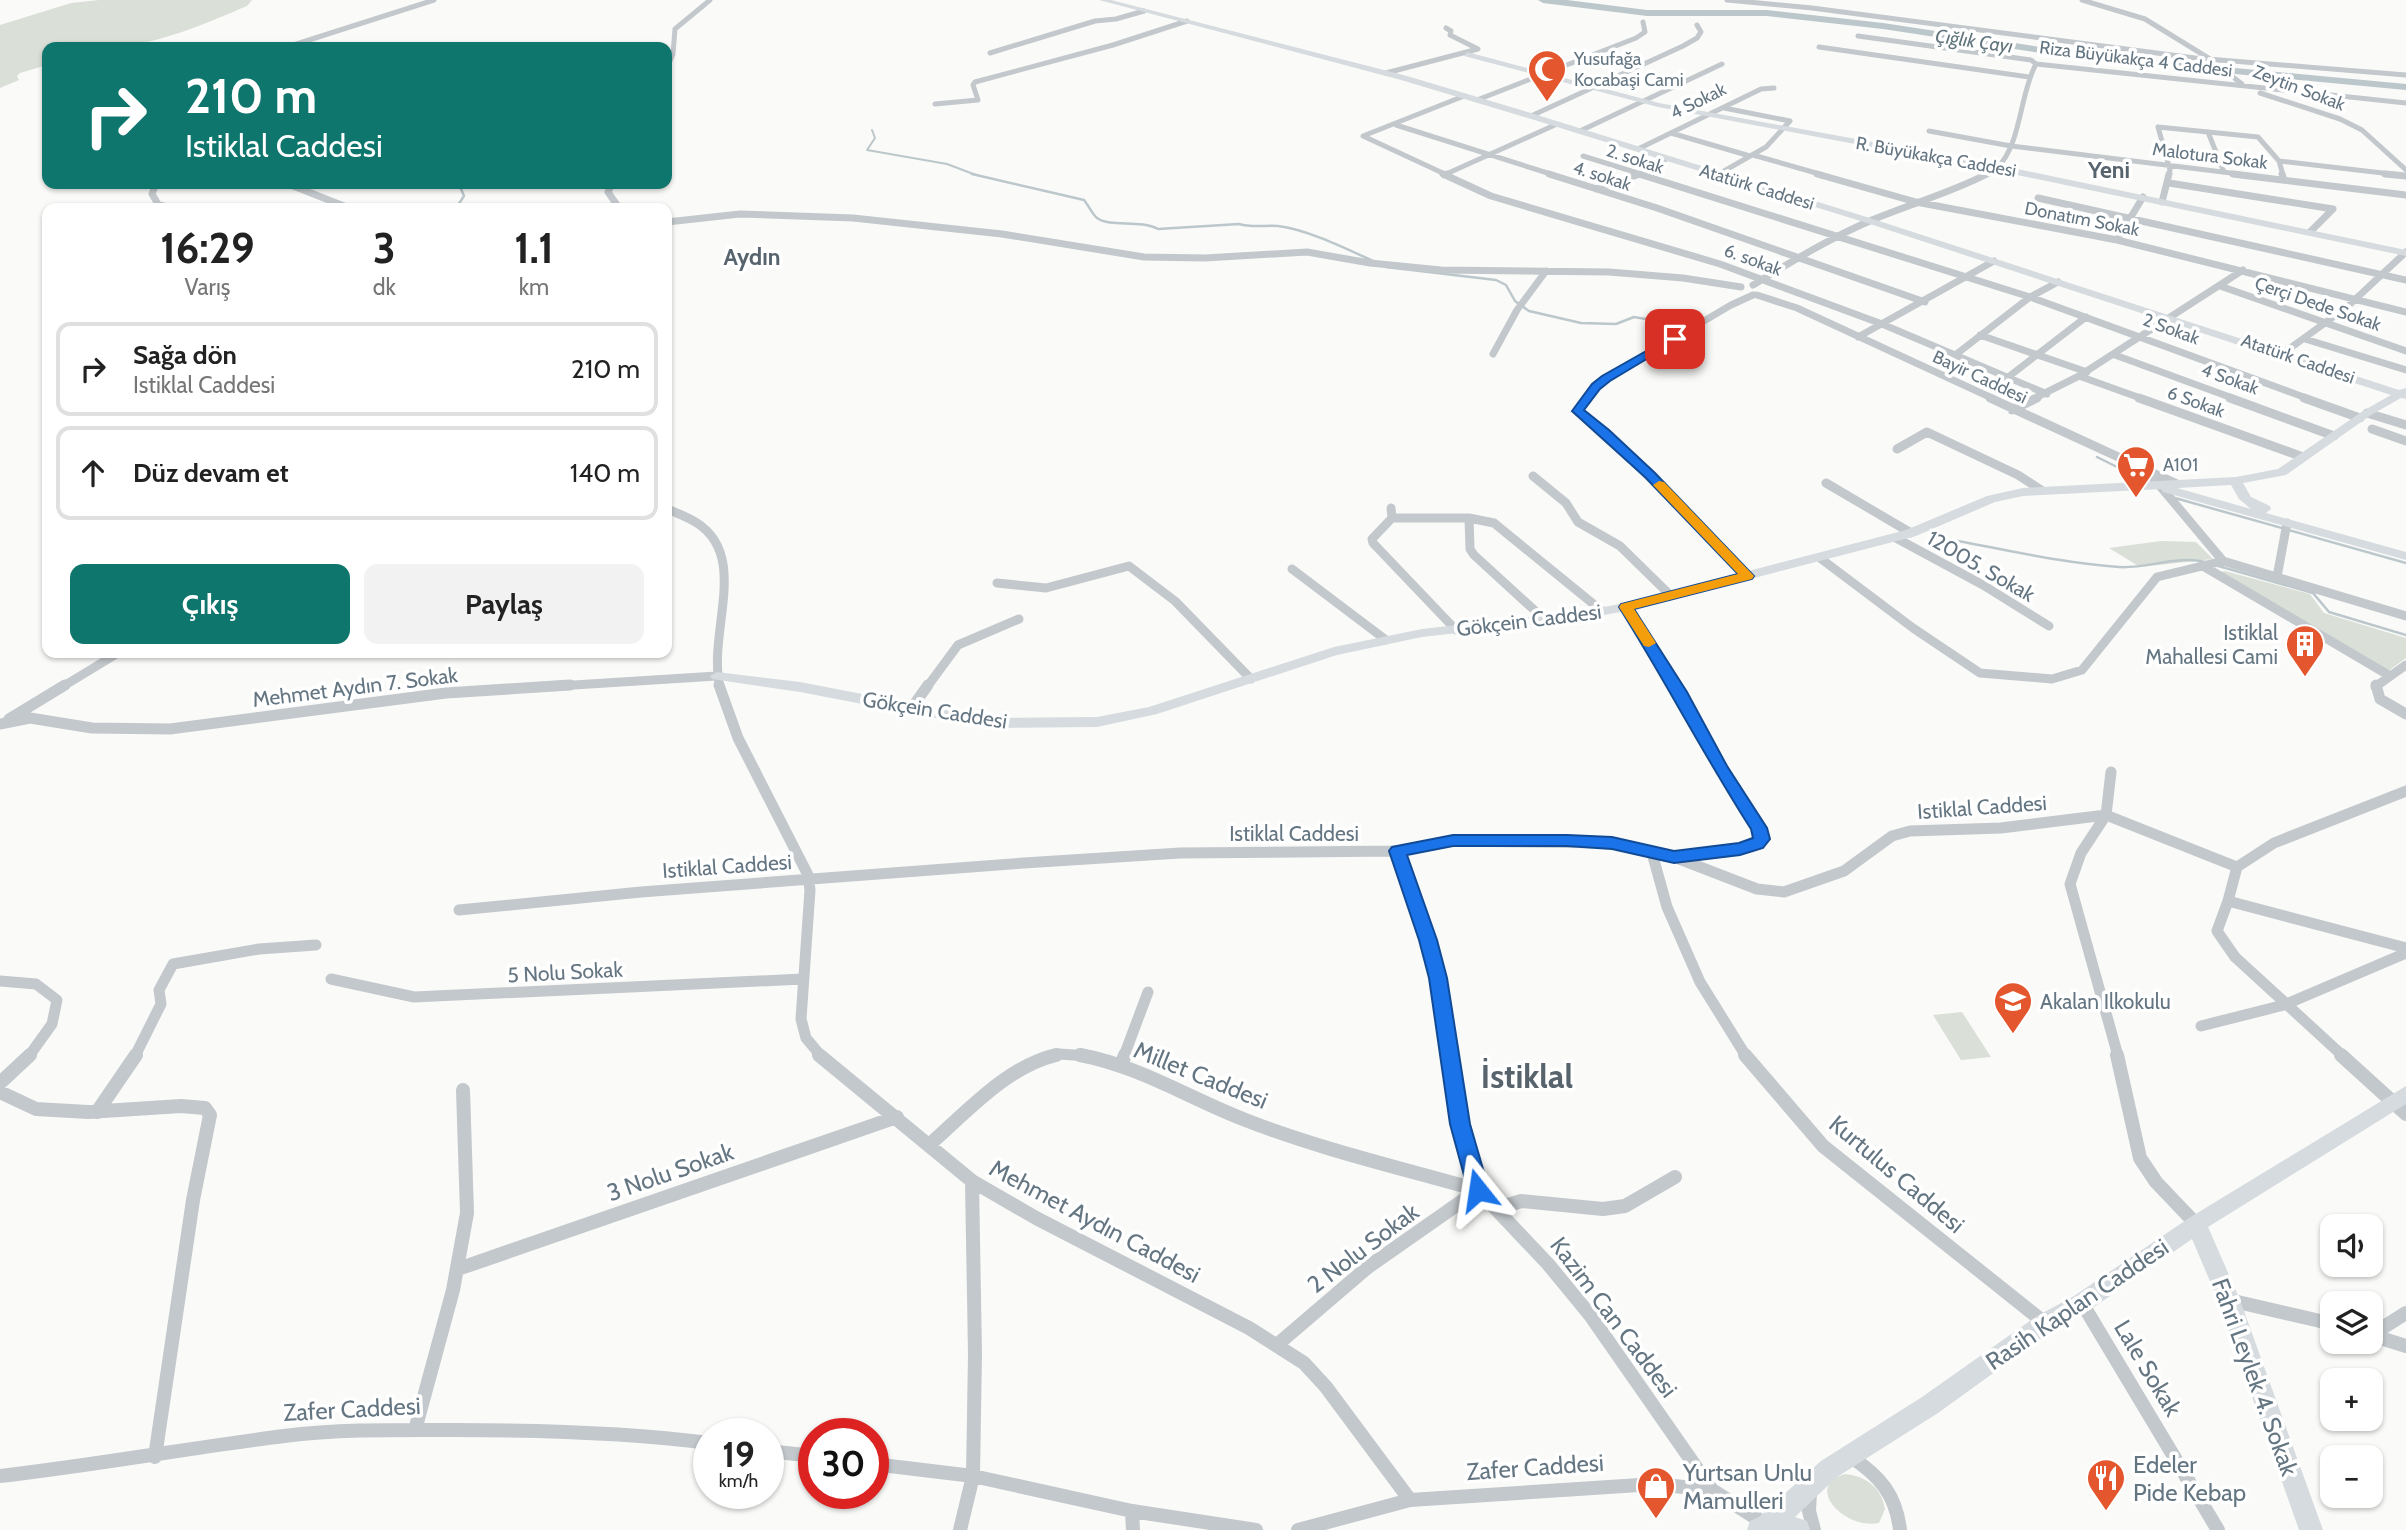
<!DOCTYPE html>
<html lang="tr">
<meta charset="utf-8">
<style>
:root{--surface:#fff;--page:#f2f2f2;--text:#222;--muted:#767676;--line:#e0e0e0;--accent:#0f766e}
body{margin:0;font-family:Cabin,sans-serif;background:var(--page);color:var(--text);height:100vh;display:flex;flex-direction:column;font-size:26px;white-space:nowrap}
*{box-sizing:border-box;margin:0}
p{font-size:23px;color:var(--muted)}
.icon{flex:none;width:38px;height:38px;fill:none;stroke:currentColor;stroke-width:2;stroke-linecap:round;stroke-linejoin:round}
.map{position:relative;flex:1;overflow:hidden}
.sheet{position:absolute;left:42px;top:203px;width:630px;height:455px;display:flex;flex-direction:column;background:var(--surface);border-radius:14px;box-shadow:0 2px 5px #0004}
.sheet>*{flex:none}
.guide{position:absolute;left:42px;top:42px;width:630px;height:147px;border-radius:14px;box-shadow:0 2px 5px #0004;background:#0f766e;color:#fff;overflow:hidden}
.buttons{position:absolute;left:2320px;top:1214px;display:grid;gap:14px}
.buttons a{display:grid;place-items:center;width:63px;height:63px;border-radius:14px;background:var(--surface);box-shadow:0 2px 5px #0004;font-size:35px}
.speed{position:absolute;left:693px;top:1418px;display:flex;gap:14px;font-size:35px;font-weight:700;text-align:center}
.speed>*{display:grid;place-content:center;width:91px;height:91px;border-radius:50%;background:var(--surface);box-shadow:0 2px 5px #0004;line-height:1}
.speed small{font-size:18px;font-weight:400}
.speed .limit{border:10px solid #d22;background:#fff;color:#111}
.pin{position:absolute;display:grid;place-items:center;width:60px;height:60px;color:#fff;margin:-30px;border-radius:14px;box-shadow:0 4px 10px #0006}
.me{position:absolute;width:77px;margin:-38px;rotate:345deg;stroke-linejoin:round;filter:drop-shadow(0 0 5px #0008)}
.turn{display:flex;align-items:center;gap:24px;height:147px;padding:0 28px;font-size:32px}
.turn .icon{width:91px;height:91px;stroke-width:2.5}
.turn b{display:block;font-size:49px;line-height:60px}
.eta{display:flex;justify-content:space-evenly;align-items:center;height:119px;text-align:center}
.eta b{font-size:42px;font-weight:700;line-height:49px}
.button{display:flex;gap:14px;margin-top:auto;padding:14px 28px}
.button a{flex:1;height:80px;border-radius:14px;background:var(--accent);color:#fff;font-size:28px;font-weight:700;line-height:80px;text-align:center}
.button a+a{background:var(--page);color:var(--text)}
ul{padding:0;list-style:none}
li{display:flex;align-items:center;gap:21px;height:94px;margin:0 14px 10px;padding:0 14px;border:4px solid var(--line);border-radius:14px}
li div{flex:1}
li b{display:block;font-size:26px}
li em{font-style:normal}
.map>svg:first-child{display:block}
</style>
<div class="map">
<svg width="2406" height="1530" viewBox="0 0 2406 1530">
<rect width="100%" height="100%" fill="#fafaf8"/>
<path fill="#dadfd7" d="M99,0H252L247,6C205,24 163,42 118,47C95,49 70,47 47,47V65L20,73L17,76L19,80L0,88V25L71,3Z
M2161,541L2196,542L2213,559L2140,567L2109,548Z
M2225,571L2310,594L2324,613L2406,638V658L2387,672L2217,573Z
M1962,1012L1991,1057L1961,1060L1933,1015Z
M1845,1474C1866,1476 1882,1488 1885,1509L1879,1523C1844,1530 1803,1486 1845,1474Z"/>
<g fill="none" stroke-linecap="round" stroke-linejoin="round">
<path stroke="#bbc7cb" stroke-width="2" d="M872,130L875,138L867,150L947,164L976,175"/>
<path stroke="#bbc7cb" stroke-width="2.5" d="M972,174L1084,200C1089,206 1092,214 1097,218C1111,228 1140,219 1158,229L1239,224C1253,228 1264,225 1278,226C1306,229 1347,249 1373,261
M456,208L464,196L459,184
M1386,267L1496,280L1506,285L1515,301L1529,311L1581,323L1616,324L1634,317L1680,325
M2097,457L2145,481
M2175,498L2406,563
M1941,538C2000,548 2059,563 2119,567C2147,569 2177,555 2205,562
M2215,565L2313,593L2329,612L2406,635"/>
<path fill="#bbc7cb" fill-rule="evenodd" d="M1538,0H1567L1647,10H1767L1883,23L2086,54L2406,84V90L2086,60L1883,29L1767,16H1647L1543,3Z"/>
<path stroke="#c3c8cc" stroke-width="5" d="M1727,0L1812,8L2195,58L2406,75
M2082,0L2145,19L2210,59L2242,84
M1858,36L2031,60L2036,64L2406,103
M287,47L434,0
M1819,47L2029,77
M990,53L1095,21L1116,19L1144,11
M667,68L673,54L675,29L710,0
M1386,73L1478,49L1450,35L1451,31L1446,28
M2260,93L2340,119L2362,130L2406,170
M1477,100L1636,38L1645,32L1643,22
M935,104L978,100L973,85L975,82L1113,45L1187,21
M1531,116L1683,46L1697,38L1701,32L1697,25
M1396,125L1554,175
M1580,131L1722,64
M1929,131L2011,146L2247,175
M2208,132L2224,172
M1671,133L1750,156
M1638,149L1761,89L1774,88
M1753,155L1823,175
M1583,156L1644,175
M2279,161L2400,175
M1444,175L1557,124
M1447,175L1363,136L1464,96
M1635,175L1658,167L1666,159
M1717,175L1766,147L1790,121L1724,108
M1984,175C1988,173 1995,171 1998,167C2021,144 2020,93 2036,64
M2169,175L2170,170L2158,127L2258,137L2279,161L2283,175"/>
<path stroke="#c3c8cc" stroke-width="7" d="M1443,174L1491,196L1720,264L1882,324L2047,394
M1549,174L1657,208L1925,302
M1639,174L2030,297L2309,399
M1817,174L1916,202L2117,240L2406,312
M2233,174L2406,195
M2282,174L2284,180
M2385,174L2406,176
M1444,175L1447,174
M1717,175L1720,174
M2169,183L2333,209L2310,232
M156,184L152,194L158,204L170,208
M288,184L349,208
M612,184L608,192L619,208
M1596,189L1640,174
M2038,198L2406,280
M2162,202L2169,174
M667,222L740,214L853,218L1002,234L1144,257L1205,258L1307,252L1370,263L1441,270L1609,272L1683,278L1741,287
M2117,240L2143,197
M1753,285C1791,262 1830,238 1872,220C1910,204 1950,193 1987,174
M2220,286L2406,351
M1757,295L1797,308L1994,399
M1980,335L2087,372
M1858,337L1994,261
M2305,339L2406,370
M1493,354L1517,310L1546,271
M2282,354L2347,307L2406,252
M2115,355L2235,399
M1954,356L2030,297L2058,282
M2079,376L2143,399
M2007,378L2086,317
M1586,399L1596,386L1606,379L1731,305L1753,295
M2033,399L2079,376L2243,270"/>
<path stroke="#c3c8cc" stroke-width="9" d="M1587,398L1577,411L1605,432L1747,576
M1990,398L2177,484
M2139,398L2303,457
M2230,398L2334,436
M2304,398L2360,418
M2012,410L2037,398
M2367,413L2406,425
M2372,429L2406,441
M1897,449L1927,432L2018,475L2041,490
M1533,476L1566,503L1578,522L1620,546L1670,595
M1826,483L1911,533
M1391,508L1392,518L1372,539L1373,543L1456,630
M667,509C677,513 688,517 697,523C750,557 707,633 720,687
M1392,518H1469L1494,523L1602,611
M1469,518L1470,549L1474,555L1544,619
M1896,538L1983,585L2049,626
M1820,558L1913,628L1980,673L2052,679L2082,670L2157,577L2223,561L2150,474
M2223,561L2406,616
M2203,566L2390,676
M1292,569L1386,640
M2277,577L2287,523
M997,583L1046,588L1129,566L1175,601L1251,679
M1626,607L1674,687
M62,687L118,653
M542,687L717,676
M927,687L958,645L1019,619
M2375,687L2406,665"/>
<path stroke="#c3c8cc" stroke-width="11" d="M719,685L738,738L808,875L810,890L801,1019L806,1038L821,1056
M1673,685L1759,828L1761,839L1734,850L1677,857
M2376,685L2380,699L2406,714
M911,709L928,685
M9,719L65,685
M0,724L30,718L92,728L170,729L446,693L570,685
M1398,851L1438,978L1450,1056
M1652,853L1667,907L1700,982L1746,1056
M2237,867L2274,843L2406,791
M2228,901L2217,931L2235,957L2343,1056
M459,910L641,892L1024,863L1180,853L1398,851L1453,841L1612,843L1674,857L1757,889L1784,892L1844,871L1892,836L1910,831L2001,828L2106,815L2111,772
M331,979L414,997L803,979
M0,981L36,984L57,1000L52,1024L29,1056
M2201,1026L2284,1005L2406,953
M135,1056L161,1004L159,990L173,964L259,949L316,945
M1049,1056L1059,1054L1089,1056
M1124,1056L1148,992
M2118,1056L2070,884L2081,853L2106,815L2237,867L2228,901L2406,948"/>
<path stroke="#c3c8cc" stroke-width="14" d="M819,1055L972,1181L1036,1218L1249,1328L1304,1363L1326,1387L1410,1500
M1080,1055C1140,1066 1192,1100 1248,1121C1323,1150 1401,1168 1478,1190
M1450,1055L1460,1124L1478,1190L1548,1264L1590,1315L1712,1490
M1745,1055L1823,1146L2045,1323
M2117,1055L2140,1158L2156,1182L2196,1224
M2341,1055L2406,1114
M1121,1065L1125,1055
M0,1083L30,1055
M0,1092L36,1109L88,1112L181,1106L205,1108L210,1115L193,1200L155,1457
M97,1112L136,1055
M929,1145C967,1112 1006,1067 1056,1055
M1496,1209L1521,1201L1603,1209L1625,1206L1675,1177
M458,1269L897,1117
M2229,1300L2333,1324
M2082,1303L2218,1530
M2371,1335L2406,1313
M2371,1335L2406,1346
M1278,1344L1368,1267L1478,1190
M415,1430L453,1290L467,1213L463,1090
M768,1451L814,1456
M1851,1457C1880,1476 1896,1495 1900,1530
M873,1464L973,1476L1132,1511L1256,1530
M0,1476C95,1465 189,1448 284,1436C341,1429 398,1430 454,1430C539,1430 625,1432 709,1443
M1810,1492L1809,1511L1814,1530
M1132,1511L1133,1530
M960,1530L973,1476L975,1354L972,1181
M1298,1530L1410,1500L1655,1484L1712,1490L1767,1525"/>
<path fill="#d6dbdf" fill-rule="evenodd" d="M1099,0H1111L1407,76L1534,114L1873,219L2399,390L2406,388V399L2401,398L2371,415L2286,475L2243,483L2251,497L2270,506L2271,509L2266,513L2406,552V560L2163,492L2161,489L2023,496L1995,502L1916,536L1631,610L1583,619L1422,637L1337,655L1157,714L1097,727L987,728L800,692L712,679L710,676L717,672L800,682L987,718L1097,717L1149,707L1334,647L1422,629L1583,611L1625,603L1906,530L1987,496L2023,488L2236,477L2278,469L2363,411L2391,395L1867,223L1528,118L1401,80ZM2231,485L2239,499L2251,509L2177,488Z
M1467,52L1659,103L1998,165L2406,250V256L1998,171L1658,107L1464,56Z
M2406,1086V1104L2208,1227L2240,1300L2323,1530H2299L2218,1300L2192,1239L2090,1310L2053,1330L1938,1413L1837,1477L1795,1517L1807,1521L1810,1530H1747L1750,1521L1759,1517L1821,1461L1922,1397L2037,1316L2074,1296L2189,1218Z"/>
</g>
<path fill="#1a73e8" stroke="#114b97" stroke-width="2" d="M1671,337L1680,339L1610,381L1600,389L1584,410L1609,430L1655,473L1754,576L1752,579L1634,609L1687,692L1727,766L1767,828L1770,839L1763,848L1740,855L1674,863L1612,849L1567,846H1453L1407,855L1437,940L1447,978L1470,1124L1489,1190L1486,1196L1478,1199L1471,1196L1468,1190L1450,1124L1429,978L1419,940L1389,851L1392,847L1453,835H1567L1612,837L1674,851L1739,843L1753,838L1751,829C1704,756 1665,680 1619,607L1621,604L1738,574L1646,478L1572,411L1592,384L1602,376Z"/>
<path fill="#f59e0b" d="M1659,481L1664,482L1754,576L1752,579L1634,609L1656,643L1649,647L1644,646L1619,607L1621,604L1738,574L1655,487L1653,485Z"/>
<defs>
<symbol id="mosque-pin" viewBox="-11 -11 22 30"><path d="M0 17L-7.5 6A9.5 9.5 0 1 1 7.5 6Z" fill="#e4572e" stroke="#fff"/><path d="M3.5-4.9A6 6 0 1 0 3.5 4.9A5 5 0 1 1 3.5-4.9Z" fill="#fff"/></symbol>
<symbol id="supermarket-pin" viewBox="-11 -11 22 30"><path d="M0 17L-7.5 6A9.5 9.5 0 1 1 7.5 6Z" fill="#e4572e" stroke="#fff"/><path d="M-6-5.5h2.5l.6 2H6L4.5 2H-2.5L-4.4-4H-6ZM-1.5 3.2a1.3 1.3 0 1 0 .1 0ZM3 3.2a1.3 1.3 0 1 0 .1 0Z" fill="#fff"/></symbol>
<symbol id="building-pin" viewBox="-11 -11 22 30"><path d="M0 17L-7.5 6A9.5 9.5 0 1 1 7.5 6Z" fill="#e4572e" stroke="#fff"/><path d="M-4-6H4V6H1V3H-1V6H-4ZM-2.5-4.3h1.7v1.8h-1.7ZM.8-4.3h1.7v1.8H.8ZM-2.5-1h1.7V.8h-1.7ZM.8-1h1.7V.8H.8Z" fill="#fff"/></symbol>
<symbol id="school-pin" viewBox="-11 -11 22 30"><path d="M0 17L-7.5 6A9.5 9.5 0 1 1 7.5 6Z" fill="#e4572e" stroke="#fff"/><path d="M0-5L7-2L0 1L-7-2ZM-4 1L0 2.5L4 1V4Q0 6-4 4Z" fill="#fff"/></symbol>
<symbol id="restaurant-pin" viewBox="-11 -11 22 30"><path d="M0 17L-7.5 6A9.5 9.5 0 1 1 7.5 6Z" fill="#e4572e" stroke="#fff"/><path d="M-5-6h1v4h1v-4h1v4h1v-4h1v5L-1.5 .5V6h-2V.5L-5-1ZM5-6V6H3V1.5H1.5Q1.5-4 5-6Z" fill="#fff"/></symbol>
<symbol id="shop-pin" viewBox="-11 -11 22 30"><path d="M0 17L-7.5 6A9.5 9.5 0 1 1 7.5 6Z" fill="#e4572e" stroke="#fff"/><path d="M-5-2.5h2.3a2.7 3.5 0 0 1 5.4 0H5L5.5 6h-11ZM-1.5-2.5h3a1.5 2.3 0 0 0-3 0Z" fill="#fff"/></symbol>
</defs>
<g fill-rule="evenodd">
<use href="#mosque-pin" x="1525" y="47" width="44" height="60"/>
<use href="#supermarket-pin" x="2114" y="443" width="44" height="60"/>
<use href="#building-pin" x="2283" y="622" width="44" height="60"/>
<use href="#school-pin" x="1991" y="979" width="44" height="60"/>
<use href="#restaurant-pin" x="2084" y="1456" width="44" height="60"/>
<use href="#shop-pin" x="1634" y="1464" width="44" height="60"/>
</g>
<g text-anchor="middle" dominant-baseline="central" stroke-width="7" stroke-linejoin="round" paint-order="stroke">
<g font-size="18" fill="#657683" stroke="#fff" text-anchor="start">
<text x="1574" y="59">Yusufağa<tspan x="1574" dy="21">Kocabaşi Cami</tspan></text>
<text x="2163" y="465">A101</text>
</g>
<g font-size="18" fill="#657683" stroke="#fff">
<text transform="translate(2136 59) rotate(7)">Riza Büyükakça 4 Caddesi</text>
<text transform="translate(2299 88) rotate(21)">Zeytin Sokak</text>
<text transform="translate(1698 101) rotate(-26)">4 Sokak</text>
<text transform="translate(2210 156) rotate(7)">Malotura Sokak</text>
<text transform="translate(1936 157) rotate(10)">R. Büyükakça Caddesi</text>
<text transform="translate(1635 159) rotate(18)">2. sokak</text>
<text transform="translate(1602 176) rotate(18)">4. sokak</text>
<text transform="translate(1757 187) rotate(17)">Atatürk Caddesi</text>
<text transform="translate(2082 219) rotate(11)">Donatım Sokak</text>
<text transform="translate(1753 260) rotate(20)">6. sokak</text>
<text transform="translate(2318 304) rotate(19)">Çerçi Dede Sokak</text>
<text transform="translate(2171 329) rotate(20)">2 Sokak</text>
<text transform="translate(2298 359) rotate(19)">Atatürk Caddesi</text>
<text transform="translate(1980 377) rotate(25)">Bayir Caddesi</text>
<text transform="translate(2230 379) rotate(20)">4 Sokak</text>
<text transform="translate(2196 402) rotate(20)">6 Sokak</text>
</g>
<g font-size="19" font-style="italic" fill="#60757c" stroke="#fff">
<text transform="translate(1974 41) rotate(8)">Çığlık Çayı</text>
</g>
<g font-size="21" fill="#657683" stroke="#fff">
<text transform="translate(1981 566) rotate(30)">12005. Sokak</text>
<text transform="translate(1529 620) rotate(-7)">Gökçein Caddesi</text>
<text transform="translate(355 687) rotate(-7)">Mehmet Aydın 7. Sokak</text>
<text transform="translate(935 710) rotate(9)">Gökçein Caddesi</text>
<text transform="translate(1982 807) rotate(-4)">Istiklal Caddesi</text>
<text x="1294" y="833">Istiklal Caddesi</text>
<text transform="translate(727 866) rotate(-4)">Istiklal Caddesi</text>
<text transform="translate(565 972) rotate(-3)">5 Nolu Sokak</text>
</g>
<g font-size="21" fill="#657683" stroke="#fff" text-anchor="end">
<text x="2278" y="632">Istiklal<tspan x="2278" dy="24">Mahallesi Cami</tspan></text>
<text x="2040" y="1001" text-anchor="start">Akalan Ilkokulu</text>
</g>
<g font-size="23" font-weight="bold" fill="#57646e" stroke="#fff">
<text x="2109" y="170">Yeni</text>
<text x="752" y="257">Aydın</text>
</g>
<g font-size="24" fill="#657683" stroke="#fff">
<text transform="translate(1201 1075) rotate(22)">Millet Caddesi</text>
<text transform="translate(670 1172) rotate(-19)">3 Nolu Sokak</text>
<text transform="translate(1897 1174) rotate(40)">Kurtulus Caddesi</text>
<text transform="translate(1095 1221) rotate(28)">Mehmet Aydın Caddesi</text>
<text transform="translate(1363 1248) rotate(-37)">2 Nolu Sokak</text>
<text transform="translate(2077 1304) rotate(-34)">Rasih Kaplan Caddesi</text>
<text transform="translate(1614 1317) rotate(53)">Kazim Can Caddesi</text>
<text transform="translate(2148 1368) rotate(59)">Lale Sokak</text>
<text transform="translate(2255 1377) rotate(70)">Fahri Leylek 4. Sokak</text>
<text transform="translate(352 1409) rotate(-3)">Zafer Caddesi</text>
<text transform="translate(1535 1467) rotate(-4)">Zafer Caddesi</text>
</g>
<g font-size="24" fill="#657683" stroke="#fff" text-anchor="start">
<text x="2133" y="1464">Edeler<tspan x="2133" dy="28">Pide Kebap</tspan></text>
<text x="1683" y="1472">Yurtsan Unlu<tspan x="1683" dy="28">Mamulleri</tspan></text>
</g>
<g font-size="33" font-weight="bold" fill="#57646e" stroke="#fff">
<text x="1527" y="1076">İstiklal</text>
</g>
</g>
</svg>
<div class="buttons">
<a><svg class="icon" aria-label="sound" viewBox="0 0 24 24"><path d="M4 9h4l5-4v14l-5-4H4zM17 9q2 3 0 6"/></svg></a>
<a><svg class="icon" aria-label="layers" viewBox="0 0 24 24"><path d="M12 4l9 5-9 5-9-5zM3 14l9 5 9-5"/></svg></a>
<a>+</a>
<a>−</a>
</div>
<div class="speed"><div>19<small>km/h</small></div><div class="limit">30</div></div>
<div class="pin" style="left:1675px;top:339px;background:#d93025"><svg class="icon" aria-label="arrive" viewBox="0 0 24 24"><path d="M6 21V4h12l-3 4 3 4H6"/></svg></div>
<svg class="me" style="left:1478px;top:1190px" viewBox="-20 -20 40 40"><path d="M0-17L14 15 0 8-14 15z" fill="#1a73e8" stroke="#fff" stroke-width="4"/></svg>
<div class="guide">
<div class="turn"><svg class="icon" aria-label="right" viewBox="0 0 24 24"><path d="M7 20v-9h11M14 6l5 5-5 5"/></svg><div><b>210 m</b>Istiklal Caddesi</div></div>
</div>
<section class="sheet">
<div class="eta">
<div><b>16:29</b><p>Varış</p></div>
<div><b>3</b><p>dk</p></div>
<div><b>1.1</b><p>km</p></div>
</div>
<ul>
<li><svg class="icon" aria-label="right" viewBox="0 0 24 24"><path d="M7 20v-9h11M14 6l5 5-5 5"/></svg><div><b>Sağa dön</b><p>Istiklal Caddesi</p></div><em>210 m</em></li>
<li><svg class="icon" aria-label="ahead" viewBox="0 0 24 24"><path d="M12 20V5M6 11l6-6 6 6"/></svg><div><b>Düz devam et</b></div><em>140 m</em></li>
</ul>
<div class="button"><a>Çıkış</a><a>Paylaş</a></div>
</section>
</div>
